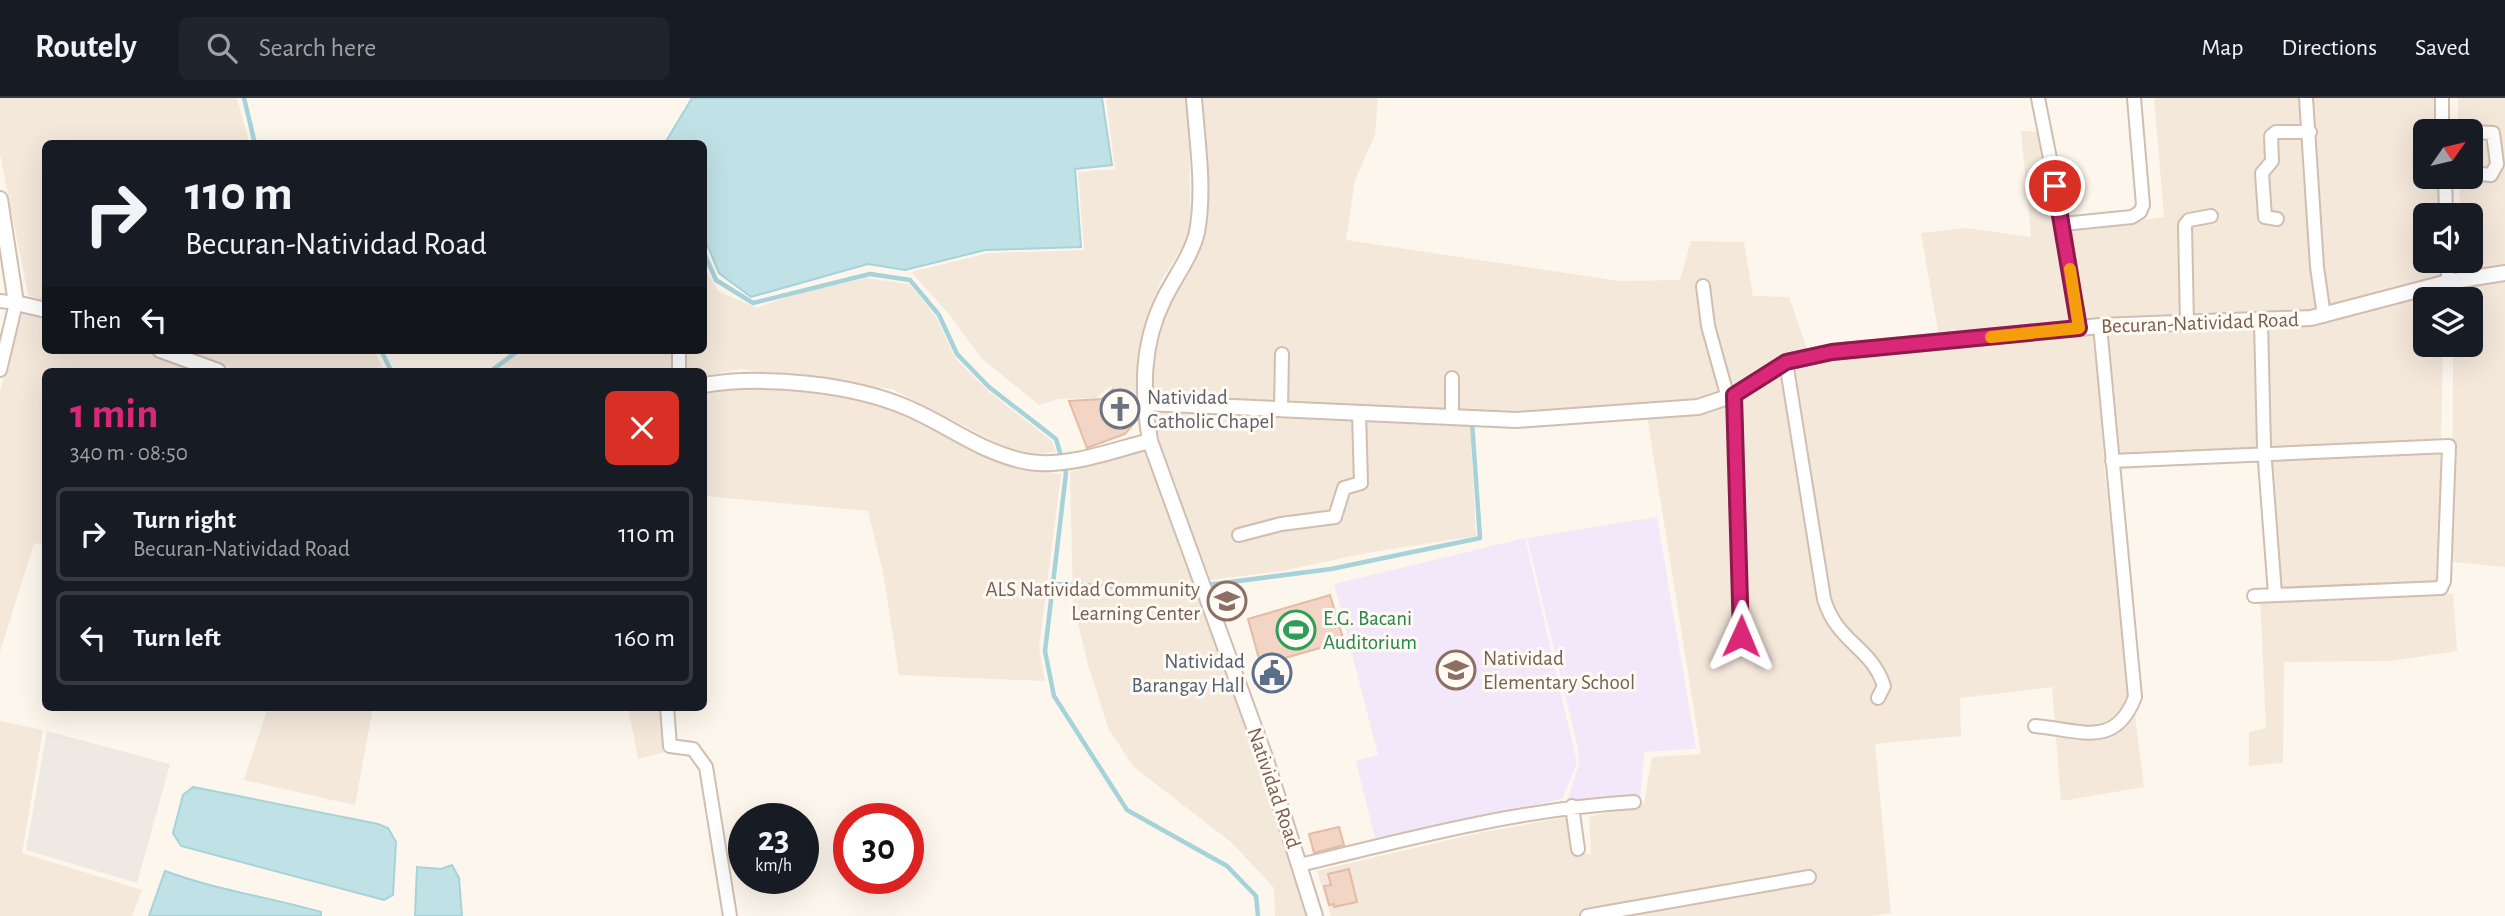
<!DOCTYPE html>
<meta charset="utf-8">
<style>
:root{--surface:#171b24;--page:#20242c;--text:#f1f3f6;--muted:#9ea1a6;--line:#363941;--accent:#db2777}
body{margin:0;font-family:"Alegreya Sans",sans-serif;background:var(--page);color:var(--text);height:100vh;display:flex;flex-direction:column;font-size:26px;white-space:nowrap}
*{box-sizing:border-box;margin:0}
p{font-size:23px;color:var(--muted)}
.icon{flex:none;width:38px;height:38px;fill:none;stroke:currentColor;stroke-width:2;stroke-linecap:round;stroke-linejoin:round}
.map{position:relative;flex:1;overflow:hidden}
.sheet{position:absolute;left:42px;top:270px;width:665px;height:343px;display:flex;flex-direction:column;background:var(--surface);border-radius:10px;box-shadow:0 7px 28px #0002}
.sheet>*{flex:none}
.guide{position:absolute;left:42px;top:42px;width:665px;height:214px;border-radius:10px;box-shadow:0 7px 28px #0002;background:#171b24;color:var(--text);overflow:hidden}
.needle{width:46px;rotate:56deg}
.controls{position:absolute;left:2413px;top:21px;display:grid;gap:14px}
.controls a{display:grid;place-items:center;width:70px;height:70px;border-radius:10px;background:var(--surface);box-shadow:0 7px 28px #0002;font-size:35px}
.speed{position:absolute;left:728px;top:705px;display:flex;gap:14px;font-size:35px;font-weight:700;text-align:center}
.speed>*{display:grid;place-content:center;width:91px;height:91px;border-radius:50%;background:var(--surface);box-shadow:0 7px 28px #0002;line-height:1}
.speed small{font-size:18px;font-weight:400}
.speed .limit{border:10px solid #d22;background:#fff;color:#111}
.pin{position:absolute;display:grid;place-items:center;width:60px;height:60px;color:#fff;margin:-30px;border:4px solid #fff;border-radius:50%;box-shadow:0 2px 7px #0007}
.me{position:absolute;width:77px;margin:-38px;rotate:1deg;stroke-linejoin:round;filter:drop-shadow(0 0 5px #0008)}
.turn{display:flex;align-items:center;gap:24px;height:147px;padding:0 28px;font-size:32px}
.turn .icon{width:91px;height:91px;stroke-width:2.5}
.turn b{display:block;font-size:49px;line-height:60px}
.then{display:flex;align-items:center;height:66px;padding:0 28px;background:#0003;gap:14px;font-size:26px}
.round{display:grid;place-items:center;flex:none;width:74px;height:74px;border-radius:10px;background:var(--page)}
.summary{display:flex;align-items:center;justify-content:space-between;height:119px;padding:0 28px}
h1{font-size:42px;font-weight:600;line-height:52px;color:var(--accent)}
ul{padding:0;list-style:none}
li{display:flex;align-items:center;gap:21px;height:94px;margin:0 14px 10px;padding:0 14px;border:4px solid var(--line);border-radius:10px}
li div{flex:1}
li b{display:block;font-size:26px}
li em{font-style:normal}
header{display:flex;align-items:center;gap:42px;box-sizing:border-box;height:98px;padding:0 35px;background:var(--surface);border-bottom:2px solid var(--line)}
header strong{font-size:33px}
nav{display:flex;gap:38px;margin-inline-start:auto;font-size:24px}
.search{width:490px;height:63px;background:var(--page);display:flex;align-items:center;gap:18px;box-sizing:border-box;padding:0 24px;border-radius:10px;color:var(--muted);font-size:26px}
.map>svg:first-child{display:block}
</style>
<header>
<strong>Routely</strong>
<div class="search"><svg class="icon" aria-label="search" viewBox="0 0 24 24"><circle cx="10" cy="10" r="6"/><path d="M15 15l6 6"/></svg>Search here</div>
<nav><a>Map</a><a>Directions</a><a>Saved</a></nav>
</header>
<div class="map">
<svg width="2505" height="818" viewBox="0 0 2505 818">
<rect width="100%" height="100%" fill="#fdf6ec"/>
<path fill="#f4e8db" d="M0,0H237L249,45L46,46L45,203L28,197L0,56Z
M1106,0H1189L1190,137L1160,184L1139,260V304L1119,297L1111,288L1095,300L1059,301L1039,307L981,260L949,216L911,174L989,155L1084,152L1078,74L1115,71Z
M1198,0H1378L1375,37L1355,82L1346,142L1619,183L1680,182L1691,143L1744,144L1753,198L1789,199L1809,256L1713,306L1511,321L1147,300L1148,260L1202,117Z
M2154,0H2441L2442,33H2426V79H2443L2444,117H2426V163H2446V181L2329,214L1939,239L1921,135L1966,130L2031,139L2021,33L2040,34L2068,133L2164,119Z
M2458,0H2505V173L2461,181V163H2471V117H2460L2459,79H2471V33H2458Z
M704,169L718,193L757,210L791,197L867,180L909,186L936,219L955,260L988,293L1052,343L1056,354L1021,357L892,291L740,271L704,278V273H493L522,252H704Z
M2505,180V469L2452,464L2453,247H2471V201H2454V189Z
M2445,187V201H2426V247H2443L2438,487L2375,492L2280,490L2269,376L2272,353L2193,357L2116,369L2108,229L2253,227Z
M21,208L45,217L46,252H139L196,273H46L45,447L34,445L0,554V294Z
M2096,235L2105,378L2144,689L2061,703L2052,589L1960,600L1961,638L1875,646L1891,815L1871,818H1331L1317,773L1474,736L1577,717L1583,755L1591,756L1589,719L1644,705L1652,659L1701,656L1647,318L1714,313L1787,270L1851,255Z
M182,252H374L384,273H239Z
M734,287L816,291L894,303L1017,369L1061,376L1039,550L1045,583L899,577L883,474L868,413L704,398V294Z
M1153,311L1470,326L1476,438L1366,455L1282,473L1210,482L1156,346Z
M1150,350L1179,449L1213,540L1226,566L1312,818H1275L1274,790L1232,745L1134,669L1109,632L1088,567L1073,504L1070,374Z
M2453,496L2457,553L2391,563L2284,564L2283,665L2249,668V634L2266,630L2260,498Z
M268,609H373L355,707L244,682Z
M628,609H663L666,654L638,661Z
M0,623L43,632L22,755L142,792L132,818H0Z"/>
<path fill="#efe9e4" d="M47,633L170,666L137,785L26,752Z"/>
<path fill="#f3e8f9" d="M1657,419L1696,651L1644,654L1640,702L1565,709L1579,666L1578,650L1527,440Z
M1525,440L1577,665L1562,701L1376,744L1356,663L1378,657L1334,486Z"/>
<path fill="#c0e2e7" stroke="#a6d2d9" stroke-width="2" d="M692,0H1102L1112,67L1075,71L1081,149L985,152L905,172L868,166L751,199L719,175L704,139V46L665,45Z
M193,689L378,726L388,730L396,744L393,797L384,802L181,748L173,735L183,697Z
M452,767L459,780L462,818H415L417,769L441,771Z
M165,773C216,792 269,799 321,814V818H149Z"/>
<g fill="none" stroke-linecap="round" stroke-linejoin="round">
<path stroke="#a6d2d9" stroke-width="4.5" d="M244,0L255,46
M704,155L716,182L753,205L870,176L910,182L939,217L957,256L989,289L1056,341L1066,375L1045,553L1054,598L1127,712L1227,768L1256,798L1258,818
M381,252L391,273
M491,273L519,252
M1053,486L1176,491L1198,488
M1207,487L1331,471L1480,440L1472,324"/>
</g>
<path fill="#f2d5c4" stroke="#e4bba5" stroke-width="2" d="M1113,291L1137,322L1125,336L1087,350L1069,303L1102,301Z
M1330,497L1344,543L1278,562L1284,581L1266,586L1248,521Z
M1339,729L1344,747L1314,755L1309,736Z
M1349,771L1357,804L1334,809V806L1329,807L1324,788L1331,787L1328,776Z"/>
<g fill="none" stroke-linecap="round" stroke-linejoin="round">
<defs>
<path id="minor" d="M2038,0L2063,126L2079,230
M2306,0L2317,169L2324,218
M2442,0V33
M2471,34L2493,35L2497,66L2491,77L2471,75
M2445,79L2446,117
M2277,121L2265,119L2262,75L2272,63L2271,38L2276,34H2310
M2063,126L2132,119L2140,114L2143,107L2134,0
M2448,163V184
M1703,188L1708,228L1728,300
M0,203L16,205L0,272
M2261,224L2264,350L2275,496
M2187,226L2185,127L2189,122L2211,118
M1786,264L1824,501C1837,545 1871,548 1884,588L1878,600
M679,273V252
M1452,280V320
M1734,297L1741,538
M1281,312L1282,256
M2112,363L2449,348L2444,483L2441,490L2254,498
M1239,437L1281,426L1335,419L1344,390L1361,385L1359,315
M667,609L670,648L693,651L706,669L730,818
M2035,628C2081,632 2115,651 2135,599L2100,228
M1572,708L1578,751
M1300,767C1410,740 1520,711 1634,704
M1615,813L1809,779
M1587,818L1615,813L1616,818"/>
<path id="tertiary" d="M1194,0C1197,43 1205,91 1197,134C1192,157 1174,180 1164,201C1141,247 1142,294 1150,343L1265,659L1315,818
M0,101L16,205L46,212
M160,252L218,273
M704,287C763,277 853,286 908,310C948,327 985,357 1029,364C1068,370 1113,352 1150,343
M1144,305L1516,322L1698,309L1734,297L1786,264L1832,254L2100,228L2311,220L2448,184L2505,175"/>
</defs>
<use href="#minor" stroke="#d0beb1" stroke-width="16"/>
<use href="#tertiary" stroke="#d0beb1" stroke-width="18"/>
<use href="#minor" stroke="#fff" stroke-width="12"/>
<use href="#tertiary" stroke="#fff" stroke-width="14"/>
</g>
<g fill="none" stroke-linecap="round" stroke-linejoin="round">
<defs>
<path id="route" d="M1741,538L1734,297L1786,264L1832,254L2079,230L2055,88"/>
</defs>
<use href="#route" stroke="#8e194d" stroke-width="18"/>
<use href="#route" stroke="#db2777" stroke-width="12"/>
<path stroke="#f59e0b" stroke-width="12" d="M1991,239L2079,230L2070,171"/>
</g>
<defs>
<symbol id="church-ring" viewBox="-11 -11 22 22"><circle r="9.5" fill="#fffaf3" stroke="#6b7280" stroke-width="1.5"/><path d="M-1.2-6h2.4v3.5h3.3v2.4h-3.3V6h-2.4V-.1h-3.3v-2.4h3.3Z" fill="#6b7280"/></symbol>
<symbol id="school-ring" viewBox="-11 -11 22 22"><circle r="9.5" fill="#fffaf3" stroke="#8d6e63" stroke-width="1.5"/><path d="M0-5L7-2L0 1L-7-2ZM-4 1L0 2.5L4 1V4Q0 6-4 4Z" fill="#8d6e63"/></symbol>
<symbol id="stadium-ring" viewBox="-11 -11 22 22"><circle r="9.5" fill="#fffaf3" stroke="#2e9e5b" stroke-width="1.5"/><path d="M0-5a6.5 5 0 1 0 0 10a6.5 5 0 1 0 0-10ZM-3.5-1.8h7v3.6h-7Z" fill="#2e9e5b"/></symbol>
<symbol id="civic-ring" viewBox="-11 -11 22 22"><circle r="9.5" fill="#fffaf3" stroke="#5c6f8a" stroke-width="1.5"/><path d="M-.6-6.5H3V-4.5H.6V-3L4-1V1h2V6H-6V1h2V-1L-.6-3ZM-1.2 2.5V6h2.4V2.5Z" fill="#5c6f8a"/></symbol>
</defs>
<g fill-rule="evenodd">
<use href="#church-ring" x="1098" y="289" width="44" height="44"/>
<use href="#school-ring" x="1205" y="481" width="44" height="44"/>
<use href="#stadium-ring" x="1274" y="510" width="44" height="44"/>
<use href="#school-ring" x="1434" y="550" width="44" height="44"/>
<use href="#civic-ring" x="1250" y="553" width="44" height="44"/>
</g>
<g text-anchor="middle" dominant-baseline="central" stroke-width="6" stroke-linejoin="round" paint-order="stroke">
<g font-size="21" fill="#795c4e" stroke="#fffaf3">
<text transform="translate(2200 225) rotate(-2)">Becuran-Natividad Road</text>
<text transform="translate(1274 690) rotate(71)">Natividad Road</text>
</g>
<g font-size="21" fill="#5b616d" stroke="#fffaf3" text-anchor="start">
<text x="1147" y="299">Natividad<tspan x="1147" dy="24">Catholic Chapel</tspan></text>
</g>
<g font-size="21" fill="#785e54" stroke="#fffaf3" text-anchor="end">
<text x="1200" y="491">ALS Natividad Community<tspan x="1200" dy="24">Learning Center</tspan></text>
<text x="1483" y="560" text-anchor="start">Natividad<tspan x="1483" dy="24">Elementary School</tspan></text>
</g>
<g font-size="21" fill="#27864d" stroke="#fffaf3" text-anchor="start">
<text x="1323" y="520">E.G. Bacani<tspan x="1323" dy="24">Auditorium</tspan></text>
</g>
<g font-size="21" fill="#4e5e75" stroke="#fffaf3" text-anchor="end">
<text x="1245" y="563">Natividad<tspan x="1245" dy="24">Barangay Hall</tspan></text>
</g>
</g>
</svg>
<div class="controls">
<a><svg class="needle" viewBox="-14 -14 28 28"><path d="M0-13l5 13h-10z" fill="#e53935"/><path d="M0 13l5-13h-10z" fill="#9ea1a6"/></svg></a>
<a><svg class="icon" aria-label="sound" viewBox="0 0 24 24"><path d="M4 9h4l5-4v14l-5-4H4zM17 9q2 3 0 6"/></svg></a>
<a><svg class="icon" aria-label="layers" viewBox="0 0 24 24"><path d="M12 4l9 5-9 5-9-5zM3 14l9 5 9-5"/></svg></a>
</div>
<div class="speed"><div>23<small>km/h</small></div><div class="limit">30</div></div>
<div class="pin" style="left:2055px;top:88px;background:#d93025"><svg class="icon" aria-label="arrive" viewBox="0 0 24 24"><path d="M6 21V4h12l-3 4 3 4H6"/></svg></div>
<svg class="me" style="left:1741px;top:538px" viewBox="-20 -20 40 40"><path d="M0-17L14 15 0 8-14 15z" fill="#db2777" stroke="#fff" stroke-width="4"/></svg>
<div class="guide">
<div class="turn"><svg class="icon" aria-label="right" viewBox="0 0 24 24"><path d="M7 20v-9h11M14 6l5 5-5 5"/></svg><div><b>110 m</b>Becuran-Natividad Road</div></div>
<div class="then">Then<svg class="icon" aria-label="left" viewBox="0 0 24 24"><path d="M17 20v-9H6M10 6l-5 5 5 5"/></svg></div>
</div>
<section class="sheet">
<div class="summary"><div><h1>1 min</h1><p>340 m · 08:50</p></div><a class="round" style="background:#d93025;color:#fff"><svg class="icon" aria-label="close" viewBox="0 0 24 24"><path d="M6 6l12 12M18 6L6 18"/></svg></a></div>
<ul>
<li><svg class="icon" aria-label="right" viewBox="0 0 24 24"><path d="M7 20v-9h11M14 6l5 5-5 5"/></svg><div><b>Turn right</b><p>Becuran-Natividad Road</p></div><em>110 m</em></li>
<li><svg class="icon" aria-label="left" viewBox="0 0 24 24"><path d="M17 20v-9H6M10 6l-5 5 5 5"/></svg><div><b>Turn left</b></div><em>160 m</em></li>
</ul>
</section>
</div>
